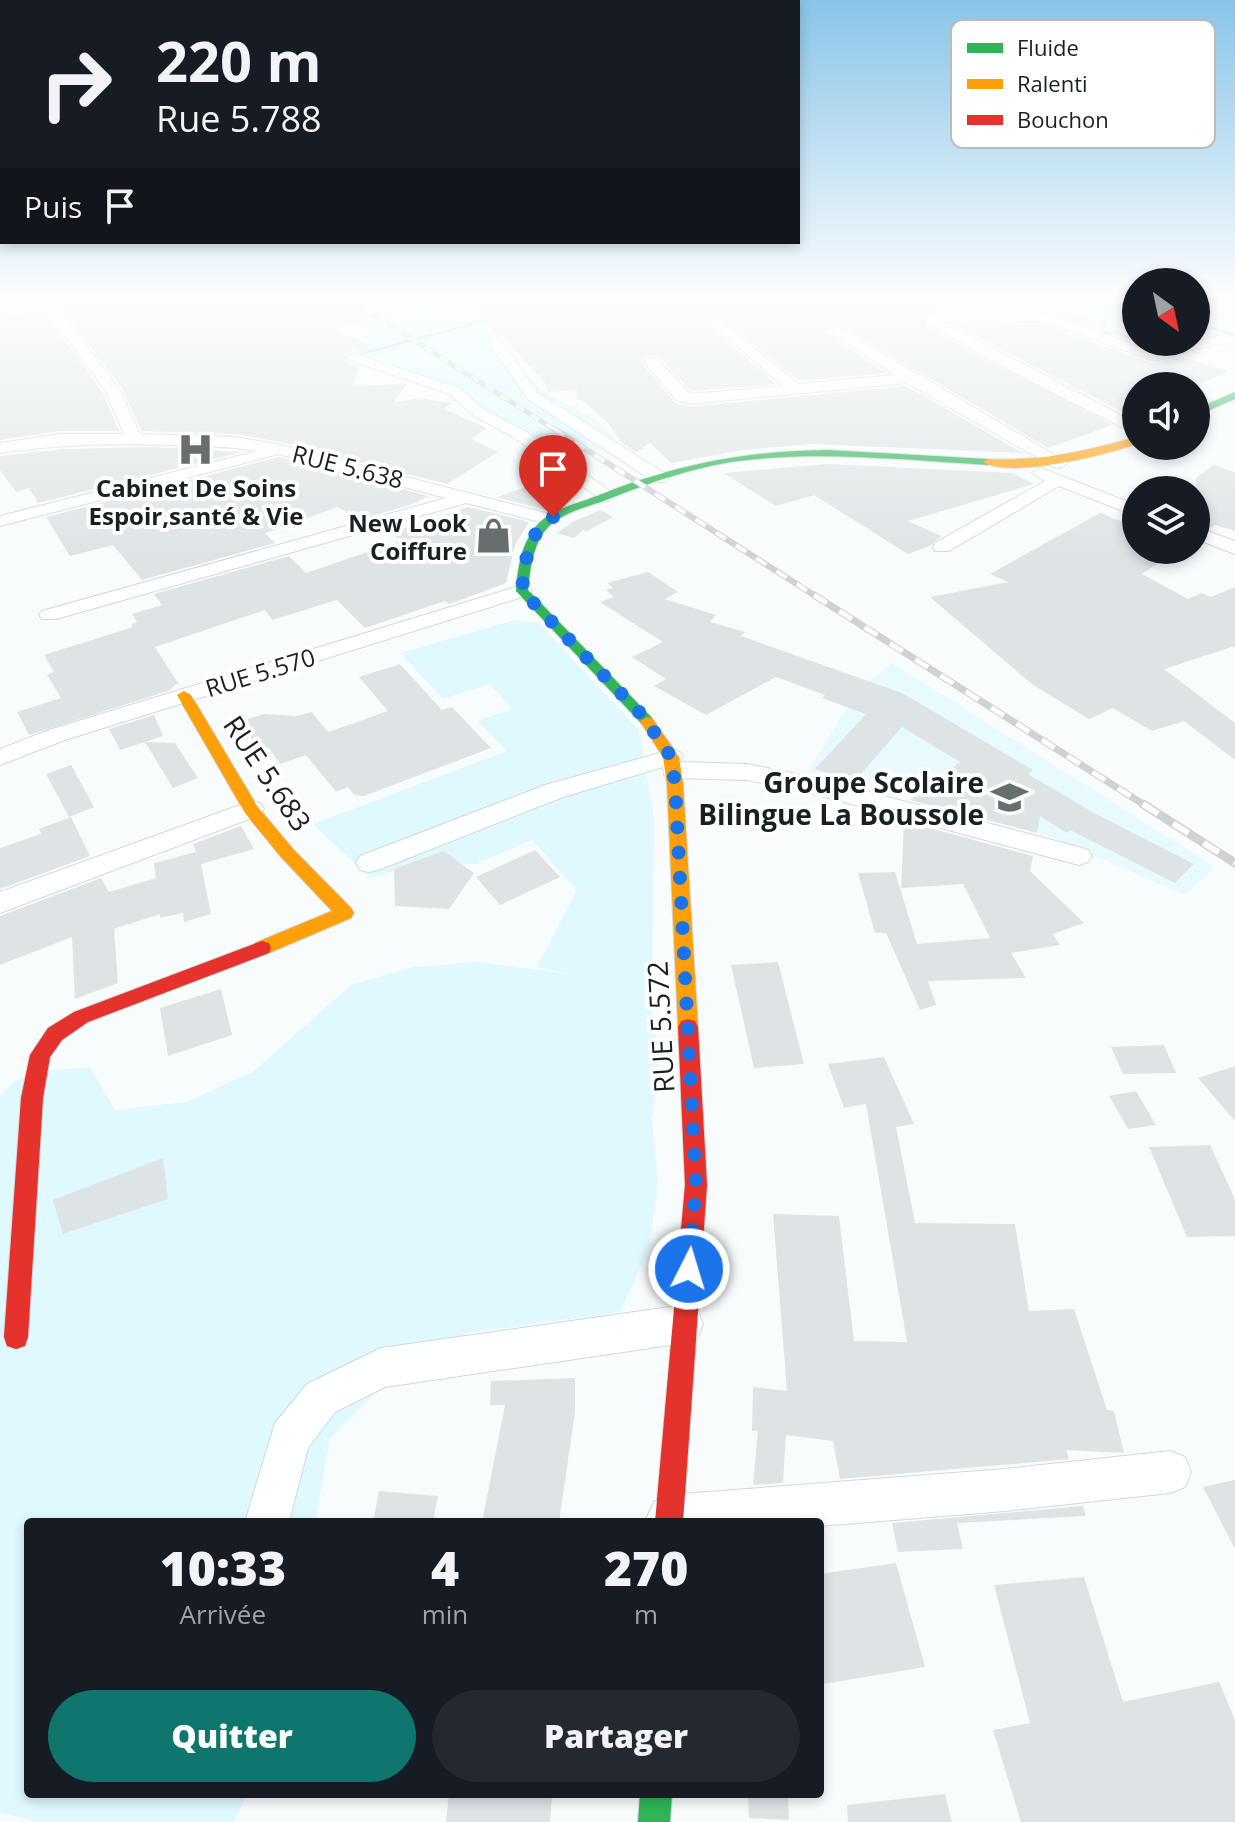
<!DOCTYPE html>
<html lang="fr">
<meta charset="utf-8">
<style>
:root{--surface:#171b24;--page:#242831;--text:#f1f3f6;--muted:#9ea1a6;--accent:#0f766e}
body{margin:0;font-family:"Open Sans",sans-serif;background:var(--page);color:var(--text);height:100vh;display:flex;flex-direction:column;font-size:30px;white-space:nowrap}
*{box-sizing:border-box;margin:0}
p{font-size:26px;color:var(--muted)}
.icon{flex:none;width:44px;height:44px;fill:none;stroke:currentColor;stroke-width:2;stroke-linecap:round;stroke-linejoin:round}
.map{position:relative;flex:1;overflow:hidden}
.drawer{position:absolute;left:24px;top:1518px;width:800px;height:280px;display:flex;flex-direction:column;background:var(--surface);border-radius:8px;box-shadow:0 4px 12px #0003}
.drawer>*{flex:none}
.hud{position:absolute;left:0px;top:0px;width:800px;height:244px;box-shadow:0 4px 12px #0003;background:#171b24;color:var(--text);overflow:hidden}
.needle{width:52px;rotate:147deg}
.tools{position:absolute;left:1122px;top:268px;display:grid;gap:16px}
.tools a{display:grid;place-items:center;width:88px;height:88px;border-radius:50%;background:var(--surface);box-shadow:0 4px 12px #0003;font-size:40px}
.pin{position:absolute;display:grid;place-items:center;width:68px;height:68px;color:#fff;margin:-82px -34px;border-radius:50% 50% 50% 0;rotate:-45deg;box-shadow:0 0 8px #0007}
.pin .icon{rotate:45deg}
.me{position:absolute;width:88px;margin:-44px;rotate:5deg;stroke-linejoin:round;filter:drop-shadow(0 0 6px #0008)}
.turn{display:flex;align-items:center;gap:28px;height:168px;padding:0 24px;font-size:36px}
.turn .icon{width:104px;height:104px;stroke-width:2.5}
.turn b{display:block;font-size:56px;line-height:68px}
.then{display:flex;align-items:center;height:76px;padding:0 24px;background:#0003;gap:16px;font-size:30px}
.eta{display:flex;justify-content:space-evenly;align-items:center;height:136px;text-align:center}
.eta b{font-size:48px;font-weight:800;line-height:56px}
.action{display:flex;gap:16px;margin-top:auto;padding:16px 24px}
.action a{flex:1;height:92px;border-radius:48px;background:var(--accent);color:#fff;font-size:32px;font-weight:800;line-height:92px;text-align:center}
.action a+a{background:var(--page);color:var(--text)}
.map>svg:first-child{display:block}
</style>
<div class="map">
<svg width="1235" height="1822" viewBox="0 0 1235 1822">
<rect width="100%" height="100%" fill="#f8fcfd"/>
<path fill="#e8fafe" d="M892,663L1215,867L1185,895L1019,823L807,773L847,707L869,681Z"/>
<path fill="#dff9fe" d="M321,299H377L403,308L432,303L430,311C440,316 446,313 457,314C479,316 494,314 517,311L520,321L491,331L487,342L546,393L598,421L615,439L601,444L605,448L569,461C527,438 488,413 448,387C408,362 380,376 358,322L327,307Z
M943,299H1077L1096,305H1136V328L1090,327L1100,339L1087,343L994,328L984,318L961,312Z
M515,620L539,623L639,730L654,818L652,1012L660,1062L652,1120L658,1181L650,1246L620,1312L466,1333L396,1370L330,1439L315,1522H28V1794H247L234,1822H39L0,1813V1096C25,1066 55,1071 90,1067L115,1110L187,1102L254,1071L351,985L414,967L478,962L570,974L537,967L577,890L532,840L476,864L430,860L370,878L313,824L507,751L477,721L512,709L490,684L443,699L400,653Z"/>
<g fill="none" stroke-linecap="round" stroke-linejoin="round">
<path fill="#9cdbe7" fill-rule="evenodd" d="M1119,299H1125L1136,302V305Z
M1098,300C1106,300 1111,307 1114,313L1108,317L1104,328L1119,341V343H1115L1100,328L1104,316L1109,312L1106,307L1098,302Z
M495,317L499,318L351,358L330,361L327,359L349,356Z
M1196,321L1235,334V337L1196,324Z"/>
</g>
<path fill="#dee4e6" d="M55,299H388L358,306L356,310L366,316L401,308L333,330L370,344L366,354L352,350L343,356L347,363L359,367L352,386L407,384L394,402L421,398L451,403L444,409L487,428L471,439L498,452L447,484L282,442L235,434L142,431L121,387Z
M517,299H921L942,310L932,311L923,318L928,328L1112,425L1048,448L837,324L823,331L886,373L799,381L716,314L710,316V326L776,384L691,391L658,356H644V366L675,403L690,407L906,386L1023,453L812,444L743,450L671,463L650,443L636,452L622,443L607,422L582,400H576L577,390L549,392L544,381L502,337L496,335L474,307Z
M41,308L102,392L119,431H60L0,440V318Z
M1067,310L1136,340V342L1053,313Z
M1042,324L1154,364L1182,357L1229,371L1196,386H1136V416L1132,417L955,325L975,328Z
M150,447L242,452L38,503L29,488L16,492L0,470V456L65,449Z
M279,457L428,496L416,503L361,519L337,507L265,533L275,543L142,580L113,545L70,556L46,517Z
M829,464L1012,473L1034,484L908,521L941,536L930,546L908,554L814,495L776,506L724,473Z
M1213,465L1235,472V531L1215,525L1209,529L1196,524V478Z
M530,486L554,498L571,492L576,495L545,510L497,497Z
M468,507L529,522L515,545L506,583L458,601L449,604L445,601L365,628L337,600L272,620L265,610L155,647L178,683L168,691L29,735L17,712L61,698L47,675L54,672L44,655L133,627L131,624L137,622L132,614L162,605L154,594L289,556L306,573L403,540L388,533Z
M601,510L613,517L587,531L583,530L574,538L557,533L572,522Z
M1100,513L1136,527V550H1177L1142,574L1188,599L1202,593L1211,597L1235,587V646L1164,669L1235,723V760L1184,721L1152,731L1113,708L1089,719L1033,685L930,597L1008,582L990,574Z
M648,572L678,592L665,599L716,615L710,622L745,632L741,636L902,693L1033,770L1028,774L1094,813L1194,864L1175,883L1070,830L1067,833L1040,816L1037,833L910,800L960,762L902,727L854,782L815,769L866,714L822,698L825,695L776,677L706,715L654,686L666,679L632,657L663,642L600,602L614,597L606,590L613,588L607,583Z
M400,664L442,710L452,707L491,748L364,796L354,795L348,787L336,792L306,755L280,764L269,748L263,750L260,746L257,747L239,722L264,714L297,716L312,712L328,732L388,711L359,677Z
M154,715L163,736L120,750L109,729Z
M145,742L175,743L198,778L173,788Z
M71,765L94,807L69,817L46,774Z
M71,817L90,856L0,889V848L41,834L39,829Z
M904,821L1033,856L1030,871L1084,923L1053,934L1060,945L1011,953L1026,978L928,981L936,1005L920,1010L886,933H875L858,873L895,872L917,944L990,938L963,884L901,888Z
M241,826L254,849L201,864L211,914L184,922L183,913L160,918V914L114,929L118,983L75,999L72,937L0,965V916L101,878L109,892L156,878L154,863L196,852L193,844Z
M535,850L560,877L500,905L476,877Z
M444,851L474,873L449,909L395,906L394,869Z
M778,962L804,1064L754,1068L731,965Z
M221,989L232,1035L168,1056L160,1008Z
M1164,1045L1176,1073L1123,1074L1111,1047Z
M884,1057L914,1124L896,1127L915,1223L1015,1224L1029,1311L1074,1309L1107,1410L1114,1411L1124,1453L1066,1450L1069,1459L840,1479L833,1441L786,1435L783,1483L753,1485L758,1431H752L753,1387L787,1391L773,1214L839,1216L854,1341L907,1342L866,1104L844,1108L828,1064Z
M1235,1066V1121L1198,1078Z
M1136,1091L1156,1125L1128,1129L1109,1096Z
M1210,1145L1235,1199V1236L1187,1237L1149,1147Z
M163,1158L168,1199L63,1234L53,1200Z
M575,1378V1412L559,1522H482L505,1405H490L491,1381Z
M1235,1480V1549L1203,1487Z
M379,1491L438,1496L433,1522H373Z
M1083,1506L1086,1516L957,1523L963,1549L898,1552L892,1523Z
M896,1563L925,1667L823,1684L820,1670V1574Z
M1084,1577L1123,1702L1219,1682L1235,1720V1822H1021L993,1730L1030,1723L994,1585Z
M449,1794L552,1797L550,1822H446Z
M748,1794H788L789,1820L749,1818Z
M945,1794L952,1822H848L847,1805Z"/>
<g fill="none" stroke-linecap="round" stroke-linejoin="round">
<defs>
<path id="street" d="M37,299H51L119,389L140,434L235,437L281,445L554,515L557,519L548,524L466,503L56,619H42L39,615L42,611L446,498L279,454L0,526V516L257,451C229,446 200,446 172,445C111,443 60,444 0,453V443L60,434H124L105,390L42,305L0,313V305Z
M400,299H426L365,313L359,309Z
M934,313H1044L1156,352L1216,336L1235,338V346L1216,344L1155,361L1043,321L943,322L1136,423V434L1043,388L929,325L925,320Z
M717,317L798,384L895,375L826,330L838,327L1068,463L1060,468L1054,467L907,383L690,404L676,400L646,364V358H656L690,394L783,386L712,324V318Z
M495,338L500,339L538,393L666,474L669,478L666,482H654L528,399L488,342Z
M353,353L459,388L483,409L525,431L617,496L608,501L602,500L513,437L473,415L449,394L348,360L346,357Z
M1041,468L1136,505V516L1059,486L949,551H935L933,547L935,543L1045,481L1032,473Z
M1196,527L1235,541V554L1196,539Z
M522,585L532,591L529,595L65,740L0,765V749L49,730Z
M671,750L680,752L683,757L679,762L747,764L811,777L1079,847L1088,850L1092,856L1088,862L1079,865L810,793L747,780L673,778L664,775L663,767L563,797L378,870L369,872L360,870L356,863L360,856L545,785Z
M251,801L260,803L264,809L260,815L0,913V892Z
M684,1305L698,1311L703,1324L698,1337L684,1343L385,1387L335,1412L308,1448L289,1522H245L275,1423L307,1384L381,1348Z
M1170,1451L1185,1457L1191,1472L1185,1487L1170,1493L1005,1511L820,1526V1522H649L647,1517L654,1502L669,1495L1005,1469Z"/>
<path id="fast" d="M1235,392V399L1196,416V409Z
M828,450L988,459L993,462L988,465C903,460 816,450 731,462C689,469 648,483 609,499C587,507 558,513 544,532C532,549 530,570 528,590L652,718V724H642L516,591C518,566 522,541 539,523C552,510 572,505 589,499C670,466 740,451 828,450Z
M640,1794H672L670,1822H638Z"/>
<path id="slow" d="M1136,437V444C1106,455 1010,479 983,462L988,459C1043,461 1083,452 1136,437Z
M184,691L191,695L257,806L293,849L351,908L354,913L351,918L269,953H255L253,948L255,943L332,911L281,857L245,813L177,695Z
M647,717L652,718L679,757L683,784L698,1027L695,1033L688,1035L681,1033L678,1027L667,784L663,757L640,721Z"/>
<path id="jam" d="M262,941L269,943L271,948L269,953L88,1022L62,1040L50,1057L43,1098L28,1337L25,1346L16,1349L7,1346L4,1337L21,1098L30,1055L48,1028L74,1012Z
M688,1019L695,1021L698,1027L707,1185L683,1522H655L685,1185L678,1027L681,1021Z"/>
</defs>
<use href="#street" stroke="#d2d9da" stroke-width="2"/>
<use href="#fast" stroke="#d2d9da" stroke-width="2"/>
<use href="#slow" stroke="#d2d9da" stroke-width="2"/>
<use href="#jam" stroke="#d2d9da" stroke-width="2"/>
<use href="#street" fill="#feffff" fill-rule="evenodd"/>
<use href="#fast" fill="#30b455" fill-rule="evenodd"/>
<use href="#slow" fill="#ff9f0a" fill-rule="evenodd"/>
<use href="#jam" fill="#e5322d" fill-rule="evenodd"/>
<defs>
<path id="rail-far3" d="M349,299L557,431"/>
<path id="rail-far2" d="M554,429L817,597"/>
<path id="rail-far1" d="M814,595L1146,806"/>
<path id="rail" d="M1143,804L1235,863"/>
</defs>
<use href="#rail-far3" stroke="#cfd1d2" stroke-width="5"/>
<use href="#rail-far2" stroke="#cfd1d2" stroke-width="6"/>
<use href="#rail-far1" stroke="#cfd1d2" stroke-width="7"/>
<use href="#rail" stroke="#cfd1d2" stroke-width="9"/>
<use href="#rail-far3" stroke="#fff" stroke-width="3" stroke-dasharray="9" stroke-linecap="butt"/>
<use href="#rail-far2" stroke="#fff" stroke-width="4" stroke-dasharray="12" stroke-linecap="butt"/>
<use href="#rail-far1" stroke="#fff" stroke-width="5" stroke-dasharray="15" stroke-linecap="butt"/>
<use href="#rail" stroke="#fff" stroke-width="6" stroke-dasharray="18" stroke-linecap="butt"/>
</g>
<linearGradient id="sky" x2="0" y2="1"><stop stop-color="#89c4e8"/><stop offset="0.54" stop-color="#fcfefe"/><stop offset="1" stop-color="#fcfefe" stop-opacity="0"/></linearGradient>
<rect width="1235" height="554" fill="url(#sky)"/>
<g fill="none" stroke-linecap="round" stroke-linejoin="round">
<path stroke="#1a73e8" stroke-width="14" stroke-dasharray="0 25.2" d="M553,517C528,530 524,566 522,591L643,716L671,757L675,784L696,1185L689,1269"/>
</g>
<defs>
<symbol id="hospital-bare" viewBox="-9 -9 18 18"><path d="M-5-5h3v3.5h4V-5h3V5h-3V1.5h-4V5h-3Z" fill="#666e6f" stroke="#fff" stroke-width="2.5" paint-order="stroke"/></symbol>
<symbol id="shop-bare" viewBox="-9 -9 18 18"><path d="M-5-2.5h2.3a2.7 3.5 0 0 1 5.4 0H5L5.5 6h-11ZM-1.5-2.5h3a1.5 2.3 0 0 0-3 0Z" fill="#666e6f" stroke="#fff" stroke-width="2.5" paint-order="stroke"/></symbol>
<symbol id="school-bare" viewBox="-9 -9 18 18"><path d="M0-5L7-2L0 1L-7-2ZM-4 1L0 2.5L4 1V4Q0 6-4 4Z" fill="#666e6f" stroke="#fff" stroke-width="2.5" paint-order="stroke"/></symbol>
</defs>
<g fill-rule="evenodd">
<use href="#hospital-bare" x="170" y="424" width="51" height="51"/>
<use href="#shop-bare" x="468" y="510" width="51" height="51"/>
<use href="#school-bare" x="984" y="772" width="51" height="51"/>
</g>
<g text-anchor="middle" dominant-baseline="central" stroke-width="8" stroke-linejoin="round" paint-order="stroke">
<g font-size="24" fill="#172123" stroke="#fff">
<text transform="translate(348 466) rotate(14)">RUE 5.638</text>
<text transform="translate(260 672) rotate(-17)">RUE 5.570</text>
</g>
<g font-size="24" font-weight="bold" fill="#172123" stroke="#fff">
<text x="196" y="487">Cabinet De Soins<tspan x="196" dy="28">Espoir,santé &amp; Vie</tspan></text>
<text x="467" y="522" text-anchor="end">New Look<tspan x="467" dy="28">Coiffure</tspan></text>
</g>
<g font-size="28" fill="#172123" stroke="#fff">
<text transform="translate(268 773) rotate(56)">RUE 5.683</text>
<text transform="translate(660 1027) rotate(-93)">RUE 5.572</text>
</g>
<g font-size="28" font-weight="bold" fill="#172123" stroke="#fff" text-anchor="end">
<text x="984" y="782">Groupe Scolaire<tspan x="984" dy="32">Bilingue La Boussole</tspan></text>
</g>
</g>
<rect x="951" y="20" width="264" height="128" rx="12" fill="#fff" stroke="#b9bcbd" stroke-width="2"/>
<rect x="967" y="43" width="36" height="10" fill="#30b455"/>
<rect x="967" y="79" width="36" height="10" fill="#ff9f0a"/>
<rect x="967" y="115" width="36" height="10" fill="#e5322d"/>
<g font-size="22" fill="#172123">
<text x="1017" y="56">Fluide</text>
<text x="1017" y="92">Ralenti</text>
<text x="1017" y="128">Bouchon</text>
</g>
</svg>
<div class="tools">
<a><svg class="needle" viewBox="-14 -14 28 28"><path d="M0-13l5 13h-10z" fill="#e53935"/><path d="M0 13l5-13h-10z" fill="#9ea1a6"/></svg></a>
<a><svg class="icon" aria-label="sound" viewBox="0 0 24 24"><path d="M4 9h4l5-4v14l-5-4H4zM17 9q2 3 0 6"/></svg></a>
<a><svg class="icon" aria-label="layers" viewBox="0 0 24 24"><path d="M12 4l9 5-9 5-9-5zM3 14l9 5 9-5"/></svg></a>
</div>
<div class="pin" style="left:553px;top:517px;background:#d93025"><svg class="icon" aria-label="arrive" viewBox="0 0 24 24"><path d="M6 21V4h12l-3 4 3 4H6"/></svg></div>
<svg class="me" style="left:689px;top:1269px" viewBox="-20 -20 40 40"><circle r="17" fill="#1a73e8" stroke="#fff" stroke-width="3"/><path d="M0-11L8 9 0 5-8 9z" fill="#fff"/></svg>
<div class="hud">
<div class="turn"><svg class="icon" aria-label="right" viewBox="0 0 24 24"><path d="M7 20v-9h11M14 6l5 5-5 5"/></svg><div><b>220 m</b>Rue 5.788</div></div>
<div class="then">Puis<svg class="icon" aria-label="arrive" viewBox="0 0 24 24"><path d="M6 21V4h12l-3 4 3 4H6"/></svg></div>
</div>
<section class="drawer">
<div class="eta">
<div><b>10:33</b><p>Arrivée</p></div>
<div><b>4</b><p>min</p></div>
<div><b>270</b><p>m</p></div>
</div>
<div class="action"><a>Quitter</a><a>Partager</a></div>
</section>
</div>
